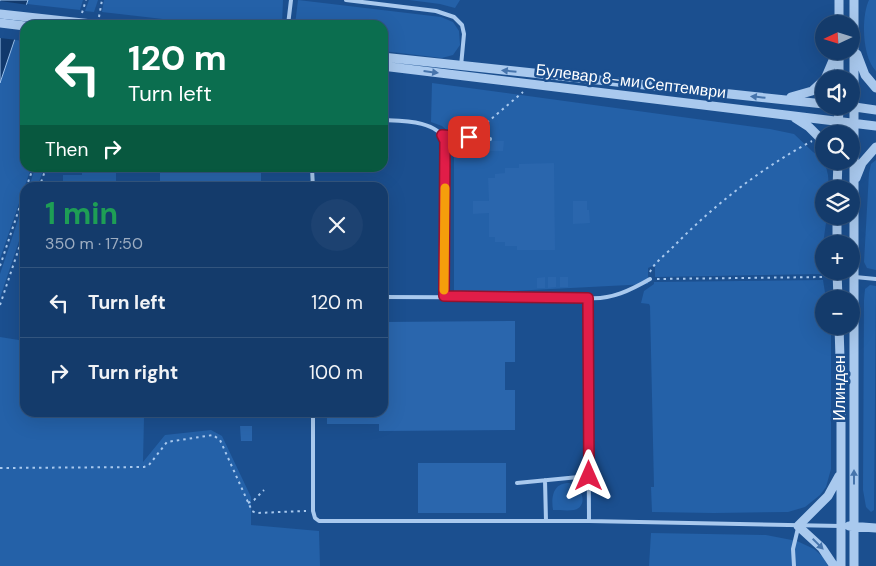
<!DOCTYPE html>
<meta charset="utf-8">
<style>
:root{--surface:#143b6b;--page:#1d4271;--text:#f1f3f6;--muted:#9dadc1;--line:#33557e}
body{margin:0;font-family:"DM Sans",sans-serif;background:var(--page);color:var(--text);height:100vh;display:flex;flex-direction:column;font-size:19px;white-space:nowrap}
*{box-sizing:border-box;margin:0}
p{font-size:16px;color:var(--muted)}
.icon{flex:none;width:28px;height:28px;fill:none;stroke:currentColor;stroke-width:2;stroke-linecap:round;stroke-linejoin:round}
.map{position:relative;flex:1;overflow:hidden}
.side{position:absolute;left:20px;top:182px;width:368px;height:235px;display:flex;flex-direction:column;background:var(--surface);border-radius:15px;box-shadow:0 5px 20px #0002,0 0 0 1px var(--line)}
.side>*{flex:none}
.guide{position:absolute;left:20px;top:20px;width:368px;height:152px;border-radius:15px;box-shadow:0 5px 20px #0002,0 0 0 1px var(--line);background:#0b6e4f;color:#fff;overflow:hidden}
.needle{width:32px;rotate:266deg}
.buttons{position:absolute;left:815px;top:15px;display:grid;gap:10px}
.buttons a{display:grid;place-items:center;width:45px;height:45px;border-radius:50%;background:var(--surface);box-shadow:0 5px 20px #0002,0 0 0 1px var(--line);font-size:25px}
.pin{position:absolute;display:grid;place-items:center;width:42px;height:42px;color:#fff;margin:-21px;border-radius:10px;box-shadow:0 2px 8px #0006}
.me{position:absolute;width:55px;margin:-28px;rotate:0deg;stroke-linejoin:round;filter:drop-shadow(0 0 4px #0008)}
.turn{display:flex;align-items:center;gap:18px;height:105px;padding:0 25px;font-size:22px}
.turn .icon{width:65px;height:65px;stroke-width:2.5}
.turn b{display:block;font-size:35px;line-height:42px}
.then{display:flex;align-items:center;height:48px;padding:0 25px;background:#0003;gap:10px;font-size:19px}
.round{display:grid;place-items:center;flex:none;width:52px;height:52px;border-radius:26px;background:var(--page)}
.head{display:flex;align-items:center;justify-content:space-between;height:85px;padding:0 25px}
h1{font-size:30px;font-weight:700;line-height:38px;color:#1e9e55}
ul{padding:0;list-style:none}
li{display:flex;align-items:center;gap:15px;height:70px;padding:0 25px;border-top:1px solid var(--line)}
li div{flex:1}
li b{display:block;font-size:19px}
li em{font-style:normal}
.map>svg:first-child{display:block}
</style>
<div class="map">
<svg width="876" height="566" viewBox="0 0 876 566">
<rect width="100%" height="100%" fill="#1b4f8f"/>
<path fill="#2461a8" d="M28,0H83L80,10L27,4Z
M89,0H98L94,12L85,11Z
M104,0H283L282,25H215L102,12Z
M298,0L441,17L453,22L459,31L460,45L453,55L442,58L383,51L382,25H295Z
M409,0H460L455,8L440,4Z
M869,0H876V71C862,57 861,17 869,0Z
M15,40L25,41V168H31L0,259V83Z
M432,83L770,129L794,134L813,152L824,159L828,175L829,189H824V216H827L823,244L822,274L655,277V265L648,268V284L454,294V137L442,126L431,122Z
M876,160V270L867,268L864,262L869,173L871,164Z
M35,168H44L37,187H29Z
M82,168H137V171H116V187H63V175H82Z
M25,199V223L0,298V274Z
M823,280L826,299H824V326H830L831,330V469L826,487L820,495L805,507L788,512L714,513L652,512L651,487H654L650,306L649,304L641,303L644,291L654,284V282Z
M870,285L876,286L874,510L871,512L866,507L863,490L864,300L865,289Z
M0,337L25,341V412L142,413L144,418L143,462L165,435L211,430L222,436L251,497V525L319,531L320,566H0Z
M569,483C584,487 588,507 574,510C568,511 559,510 553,510C551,497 553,483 569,483Z
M651,533L766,535L797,541L814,549L823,557L828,566H649Z"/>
<path fill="#123a6d" stroke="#9cc4f0" d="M0,0H28L0,83Z"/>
<path fill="#1b4f8f" d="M0,1L29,5L17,40L0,38Z"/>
<path fill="#2a66ad" d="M468,141H504L503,151H467Z
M554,163L555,250H517V246H505V242H495V237H489V213L473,214V201H489L488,178H495V174L505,173V168H519V164Z
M160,168H261V188H160Z
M573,201H587V210H589L590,223L573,224Z
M545,277V288H537V278Z
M548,277H556V287L548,288Z
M560,277H568V287H560Z
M515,321V362H505V390H515V430L379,431V424H327V412H382V322Z
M169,412H186L187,416L169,418Z
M240,426H252V441H241Z
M418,463H506V513H418Z"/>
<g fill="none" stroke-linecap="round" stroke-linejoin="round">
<path stroke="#a9c9ee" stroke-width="2" stroke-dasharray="2.5 4" stroke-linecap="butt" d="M82,13L86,0
M99,17L102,0
M477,131L523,92
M26,188L33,168
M39,188L46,168
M0,266L25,191
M650,272C654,263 665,255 673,247C714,205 760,169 812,141
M657,279L825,277
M0,305L25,230
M0,468L144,467L149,465L167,442L213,435L220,440L252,511L256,513L306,511
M248,503L254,500L264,490"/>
<path stroke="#a9c9ee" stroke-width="4" d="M346,0L436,11L454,17L462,25L464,34L461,66
M288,25L291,0
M382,120C402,121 437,120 445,141L444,296
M442,135L490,139
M312,168L313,188
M855,277L876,279
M382,297L588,298L589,521
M588,298C611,300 631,290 650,279
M313,412V511L315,518L319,521H589L841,526
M545,480L546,521
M517,483L589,476
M794,566L793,549L798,528"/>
<path stroke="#a9c9ee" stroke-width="9" d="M839,0V24
M854,0V566
M0,23L25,26
M857,54L865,75L876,88
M382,57L824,104
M382,66L876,126
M825,79L837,51
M839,79V51
M791,97L812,91L824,80
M848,106L876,110
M795,118L809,127L824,142
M838,134L839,106
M856,178L862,163L876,147
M837,189L838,161
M837,244V216
M837,271L838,299
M839,326L841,391V566
M849,526L876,528
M834,566L822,548L798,526L828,496L839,476"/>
<path stroke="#a9c9ee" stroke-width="9" d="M0,14L92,24"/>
</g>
<defs><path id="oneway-solid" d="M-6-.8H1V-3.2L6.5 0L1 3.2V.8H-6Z" transform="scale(1.25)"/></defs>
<g fill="#4674ac">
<use href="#oneway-solid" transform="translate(509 71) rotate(-174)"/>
<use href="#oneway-solid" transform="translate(431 72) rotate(7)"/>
<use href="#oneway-solid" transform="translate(758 97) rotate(-174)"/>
<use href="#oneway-solid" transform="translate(854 477) rotate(-90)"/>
<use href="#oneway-solid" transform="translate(818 544) rotate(45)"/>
</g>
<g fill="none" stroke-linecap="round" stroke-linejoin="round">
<defs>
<path id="route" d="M469,137L442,135L445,141L444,296L588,298L589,476"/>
</defs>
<use href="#route" stroke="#92132f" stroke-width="12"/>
<use href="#route" stroke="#e11d48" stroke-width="9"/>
<path stroke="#f59e0b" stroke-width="9" d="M444,290L445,188"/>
</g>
<g text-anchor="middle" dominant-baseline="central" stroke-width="5" stroke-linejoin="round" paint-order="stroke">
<g font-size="16" fill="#fff" stroke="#1b4f8f">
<text transform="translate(631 81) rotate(7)">Булевар 8-ми Септември</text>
<text transform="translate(839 388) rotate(-90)">Илинден</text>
</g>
</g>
</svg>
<div class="buttons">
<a><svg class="needle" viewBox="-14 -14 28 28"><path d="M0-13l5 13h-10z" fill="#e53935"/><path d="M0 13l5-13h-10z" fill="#9dadc1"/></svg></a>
<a><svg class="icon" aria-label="sound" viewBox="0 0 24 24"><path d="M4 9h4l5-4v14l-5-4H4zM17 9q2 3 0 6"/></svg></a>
<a><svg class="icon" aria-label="search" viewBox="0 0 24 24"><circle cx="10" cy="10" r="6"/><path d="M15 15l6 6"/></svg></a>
<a><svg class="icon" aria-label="layers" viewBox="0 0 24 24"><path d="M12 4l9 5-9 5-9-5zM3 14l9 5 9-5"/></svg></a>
<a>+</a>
<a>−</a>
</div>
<div class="pin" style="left:469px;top:137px;background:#d93025"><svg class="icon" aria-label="arrive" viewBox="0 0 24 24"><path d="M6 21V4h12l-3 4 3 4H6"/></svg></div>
<svg class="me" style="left:589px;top:476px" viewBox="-20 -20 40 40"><path d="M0-17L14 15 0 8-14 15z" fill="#e11d48" stroke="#fff" stroke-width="4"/></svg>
<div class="guide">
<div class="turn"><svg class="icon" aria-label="left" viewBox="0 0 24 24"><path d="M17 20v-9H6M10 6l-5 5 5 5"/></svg><div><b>120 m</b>Turn left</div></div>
<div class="then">Then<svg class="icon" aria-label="right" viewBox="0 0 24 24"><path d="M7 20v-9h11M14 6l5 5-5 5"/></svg></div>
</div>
<section class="side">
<div class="head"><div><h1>1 min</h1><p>350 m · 17:50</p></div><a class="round"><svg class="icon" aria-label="close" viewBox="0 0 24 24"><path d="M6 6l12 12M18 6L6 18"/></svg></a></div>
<ul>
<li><svg class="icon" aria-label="left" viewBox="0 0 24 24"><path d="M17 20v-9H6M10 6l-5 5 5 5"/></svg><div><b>Turn left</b></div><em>120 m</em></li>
<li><svg class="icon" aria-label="right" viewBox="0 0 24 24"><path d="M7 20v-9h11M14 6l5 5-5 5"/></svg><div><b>Turn right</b></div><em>100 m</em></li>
</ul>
</section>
</div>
